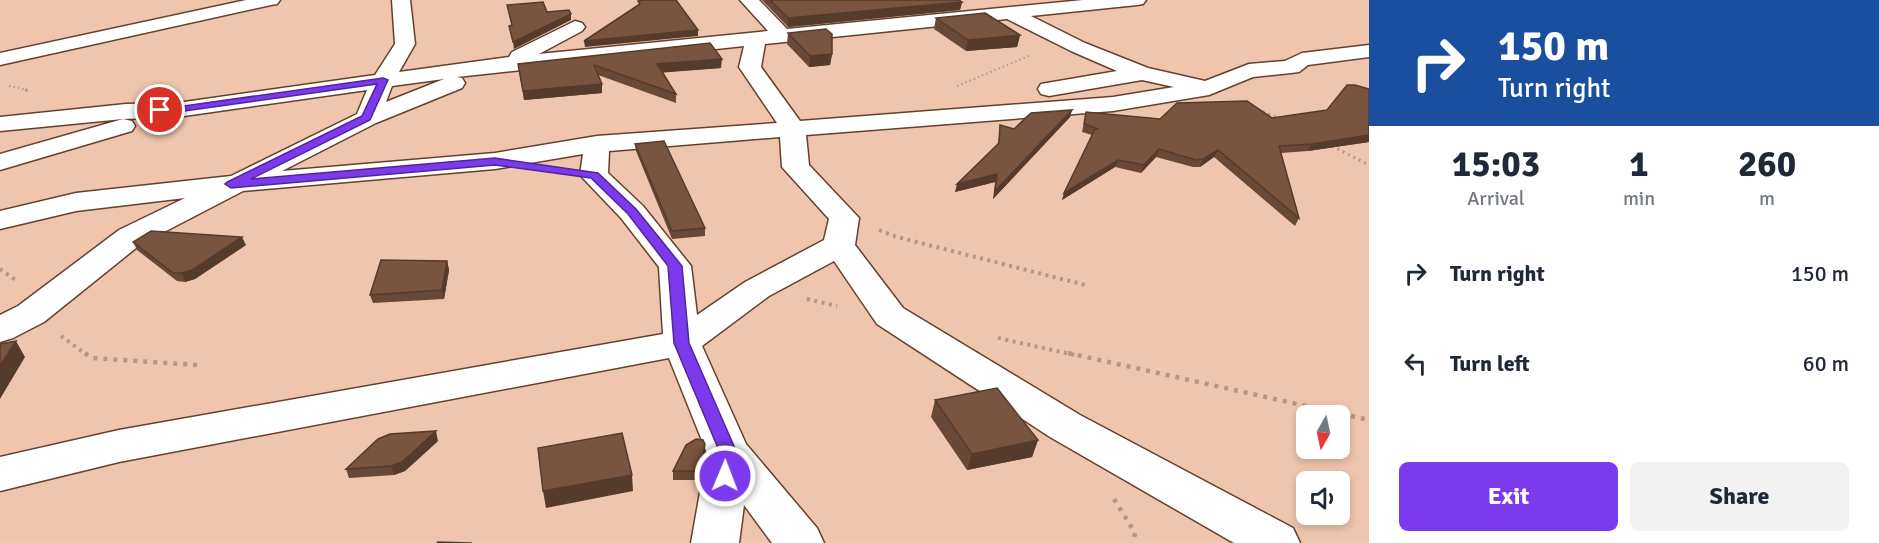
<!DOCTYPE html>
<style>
:root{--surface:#fff;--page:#f2f2f3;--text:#1f2937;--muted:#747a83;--accent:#7c3aed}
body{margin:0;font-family:Signika,sans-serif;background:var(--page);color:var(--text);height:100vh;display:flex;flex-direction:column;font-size:22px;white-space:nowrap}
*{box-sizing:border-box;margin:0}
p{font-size:20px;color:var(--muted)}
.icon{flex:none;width:33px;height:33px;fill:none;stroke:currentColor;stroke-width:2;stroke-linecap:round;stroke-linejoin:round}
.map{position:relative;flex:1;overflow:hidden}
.details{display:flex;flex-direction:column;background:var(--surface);width:510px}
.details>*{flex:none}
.hud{background:#1a4fa0;color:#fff;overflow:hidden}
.needle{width:39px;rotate:189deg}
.buttons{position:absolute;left:1296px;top:405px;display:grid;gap:12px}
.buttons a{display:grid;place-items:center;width:54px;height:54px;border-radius:9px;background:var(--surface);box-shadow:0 3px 9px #0003;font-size:30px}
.pin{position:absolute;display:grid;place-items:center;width:51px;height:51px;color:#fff;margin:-26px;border:3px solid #fff;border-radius:50%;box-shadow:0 2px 6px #0007}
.me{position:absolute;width:66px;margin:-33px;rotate:1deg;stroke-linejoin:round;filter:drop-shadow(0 0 4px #0008)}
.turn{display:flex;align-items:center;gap:21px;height:126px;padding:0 30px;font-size:27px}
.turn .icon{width:78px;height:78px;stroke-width:2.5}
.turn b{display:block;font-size:42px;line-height:51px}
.eta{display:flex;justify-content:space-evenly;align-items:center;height:102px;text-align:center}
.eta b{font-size:36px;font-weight:700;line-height:42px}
.button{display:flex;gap:12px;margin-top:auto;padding:12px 30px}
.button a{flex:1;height:69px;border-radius:9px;background:var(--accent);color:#fff;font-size:24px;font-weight:700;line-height:69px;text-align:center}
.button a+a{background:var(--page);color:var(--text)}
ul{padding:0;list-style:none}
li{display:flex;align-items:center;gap:18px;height:90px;padding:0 30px}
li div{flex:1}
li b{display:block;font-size:22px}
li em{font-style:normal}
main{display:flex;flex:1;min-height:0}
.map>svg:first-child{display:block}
</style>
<main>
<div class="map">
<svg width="1369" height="543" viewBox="0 0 1369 543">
<rect width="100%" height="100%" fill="#f0c5ad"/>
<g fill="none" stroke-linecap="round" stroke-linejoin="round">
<defs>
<path id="street" d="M246,0H280L277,4L271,5L0,65V53Z
M392,0H410L415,44L399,72L509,57L512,52L575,21L582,23L585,27L582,31L539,54L768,31L740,0H759L787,29L1083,0H1146L1143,4L1137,5L1031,16L1085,43L1148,68L1205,81L1249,64L1285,61L1302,53L1369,45V57L1308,65L1299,72L1291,73L1253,77L1209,95L1113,111L806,135L809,165L859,218L855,245L903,308L1080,415L1293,528L1300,543H1234L1050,437L877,324L834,261L769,296L702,346L746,444L817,528L824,543H772L744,505L739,543H691L707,453L669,358L119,462L0,491V457L119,430L663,334L659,267L621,218L580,175L583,154L495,169L243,191L141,244L44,322L13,338L0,342V315L18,306L119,230L185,198L76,211L0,229V211L76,193L231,176L357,114L367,90L177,117L123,119L132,121L135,126L132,131L0,170V154L123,119L0,131V117L126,104L177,103L375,75L395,44ZM1007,19L1071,51L1117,71L1041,84L1038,89L1041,94L1049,96L1142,80L1174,87L1113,97L800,121L761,67L765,44ZM744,46L739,67L777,123L597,136L495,153L282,171L376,123L462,88L465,83L462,78L457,77ZM444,79L386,102L392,86ZM780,137L782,167L829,219L824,240L745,282L697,315L691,266L643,206L608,173L609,151Z"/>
</defs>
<use href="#street" stroke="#65412d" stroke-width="3"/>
<path stroke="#b89582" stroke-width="2" stroke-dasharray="1.5 3" stroke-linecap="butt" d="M9,86L31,91
M957,86L1031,55"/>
<path stroke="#b89582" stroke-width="3" stroke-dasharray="2 4" stroke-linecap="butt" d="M25,90L31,91
M1257,109L1280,119
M1332,146L1369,165"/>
<path stroke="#b89582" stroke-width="4" stroke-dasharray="3 4.5" stroke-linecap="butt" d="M879,230L897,237L1089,286
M0,269L17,281
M807,299L837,306
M61,336L87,355
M998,338L1075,355"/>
<path stroke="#b89582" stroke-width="4.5" stroke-dasharray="4 6" stroke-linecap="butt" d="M85,353L92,358L197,365
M1068,353L1369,420
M1114,499L1135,533L1133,543"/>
<use href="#street" fill="#fff" fill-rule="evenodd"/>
</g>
<path fill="#684836" d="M762,0H959L962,2L960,10L788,27Z
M936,18L1020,35L1017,47L966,51L934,29Z
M788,33L832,54L830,65L809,67L787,44Z
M518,64L721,68L663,72L676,94V103L598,75L602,84V93L524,100Z
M1369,89V142L1308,151L1281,153L1299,218L1295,226L1214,157L1200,167H1193L1156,157L1141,173L1115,167L1062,200L1092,135L1082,132L1086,112L1160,119L1272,118L1327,110Z
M1072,110L1070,117L993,199L995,182L955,192L998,145L1000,125L1014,129Z
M635,144L705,228V236L672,239L636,151Z
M133,242L246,245L195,279L185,282L177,281L137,250Z
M447,261L449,270L444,299L373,303L370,295Z
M935,400L1038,440L1032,457L967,470L931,417Z
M438,441L405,471L394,475L349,478L346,469Z
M705,453L700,480H673V471Z"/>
<path fill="#553b2c" d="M962,2L960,10L788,27V18Z
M571,14V20L514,49L513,42Z
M698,30V36L585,47L584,41Z
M1020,35L1017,47L966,51L968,40Z
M832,54L830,65L809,67L810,56Z
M722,59L721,68L658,73L657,64Z
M602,84V93L524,100L523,91Z
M1072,110L1070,117L993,199L995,191Z
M1369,135V142L1308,151L1312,144Z
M1159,149L1156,157L1141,173L1144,165Z
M1218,150L1214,157L1200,167L1203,159Z
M1118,160L1115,167L1062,200L1064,193Z
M997,174L995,182L955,192L957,184Z
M242,237L246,245L195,279L185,282L182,273Z
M447,261L449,270L444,299L442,290Z
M16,341L25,357L0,399V366Z
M436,431L438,441L405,471L394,475L391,466Z
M1038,440L1032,457L967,470L972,454Z
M705,444V453L700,480V471Z
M632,475L633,491L546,508L543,491Z"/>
<path fill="#79543f" stroke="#553b2c" stroke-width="1.5" d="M645,0H676L698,30L584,41L640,4L638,1Z
M770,0H959L962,2L788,18Z
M543,2L547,12L569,10L571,14L513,42L509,26L512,25L507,5Z
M985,13L1020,35L968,40L936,18Z
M826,29L832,34V54L810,56L788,33Z
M710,43L722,59L657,64L676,94L594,65L602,84L523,91L518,64Z
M1347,85H1355L1369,89V135L1312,144L1279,146L1299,218L1218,150L1203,159L1196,160L1159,149L1144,165L1118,160L1064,193L1095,129H1098L1084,124L1086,112L1160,119L1177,103L1247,101L1272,118L1327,110Z
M1072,110L995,191L997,174L957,184L999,143L1000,125L1014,129L1031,113Z
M664,141L705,228L672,231L635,144Z
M151,231L242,237L192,270L182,273H173L133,242Z
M381,260L447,261L442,290L370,295Z
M16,341L0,366V344Z
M997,388L1038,440L972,454L935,400Z
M436,431L402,462L391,466L346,469L378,439L390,434Z
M622,433L632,475L543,491L538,448Z
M696,439L703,440L705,444L700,471H673L686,445Z
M438,542L472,543H437Z"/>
<path fill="#7c3aed" stroke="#51269a" stroke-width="1.5" d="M383,78L388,80L370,120L251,179L495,158L598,173L636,209L682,266L689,343L737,453L732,481L725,483L719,481L716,476L720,453L674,343L668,266L628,214L591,178L495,165L231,188L225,184L227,182L362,116L377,84L177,112L160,113L155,110L160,107H177Z"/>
</svg>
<div class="buttons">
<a><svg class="needle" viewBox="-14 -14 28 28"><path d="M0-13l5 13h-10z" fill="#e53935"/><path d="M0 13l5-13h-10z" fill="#747a83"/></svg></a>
<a><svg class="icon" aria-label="sound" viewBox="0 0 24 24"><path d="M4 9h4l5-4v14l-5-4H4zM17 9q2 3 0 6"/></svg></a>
</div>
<div class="pin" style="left:160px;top:110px;background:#d93025"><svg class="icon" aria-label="arrive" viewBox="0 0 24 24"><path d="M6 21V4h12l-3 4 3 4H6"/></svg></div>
<svg class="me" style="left:725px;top:476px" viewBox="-20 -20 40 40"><circle r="17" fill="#7c3aed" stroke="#fff" stroke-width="3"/><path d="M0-11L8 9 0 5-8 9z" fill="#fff"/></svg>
</div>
<section class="details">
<div class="hud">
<div class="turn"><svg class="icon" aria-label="right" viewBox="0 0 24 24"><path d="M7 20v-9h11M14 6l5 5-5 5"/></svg><div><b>150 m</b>Turn right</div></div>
</div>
<div class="eta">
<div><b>15:03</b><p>Arrival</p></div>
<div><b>1</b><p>min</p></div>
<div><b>260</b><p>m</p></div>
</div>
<ul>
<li><svg class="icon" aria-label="right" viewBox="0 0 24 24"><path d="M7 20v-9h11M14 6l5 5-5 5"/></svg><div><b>Turn right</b></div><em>150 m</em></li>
<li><svg class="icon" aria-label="left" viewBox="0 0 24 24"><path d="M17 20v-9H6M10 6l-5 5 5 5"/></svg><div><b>Turn left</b></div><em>60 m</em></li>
</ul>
<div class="button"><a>Exit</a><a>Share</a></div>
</section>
</main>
